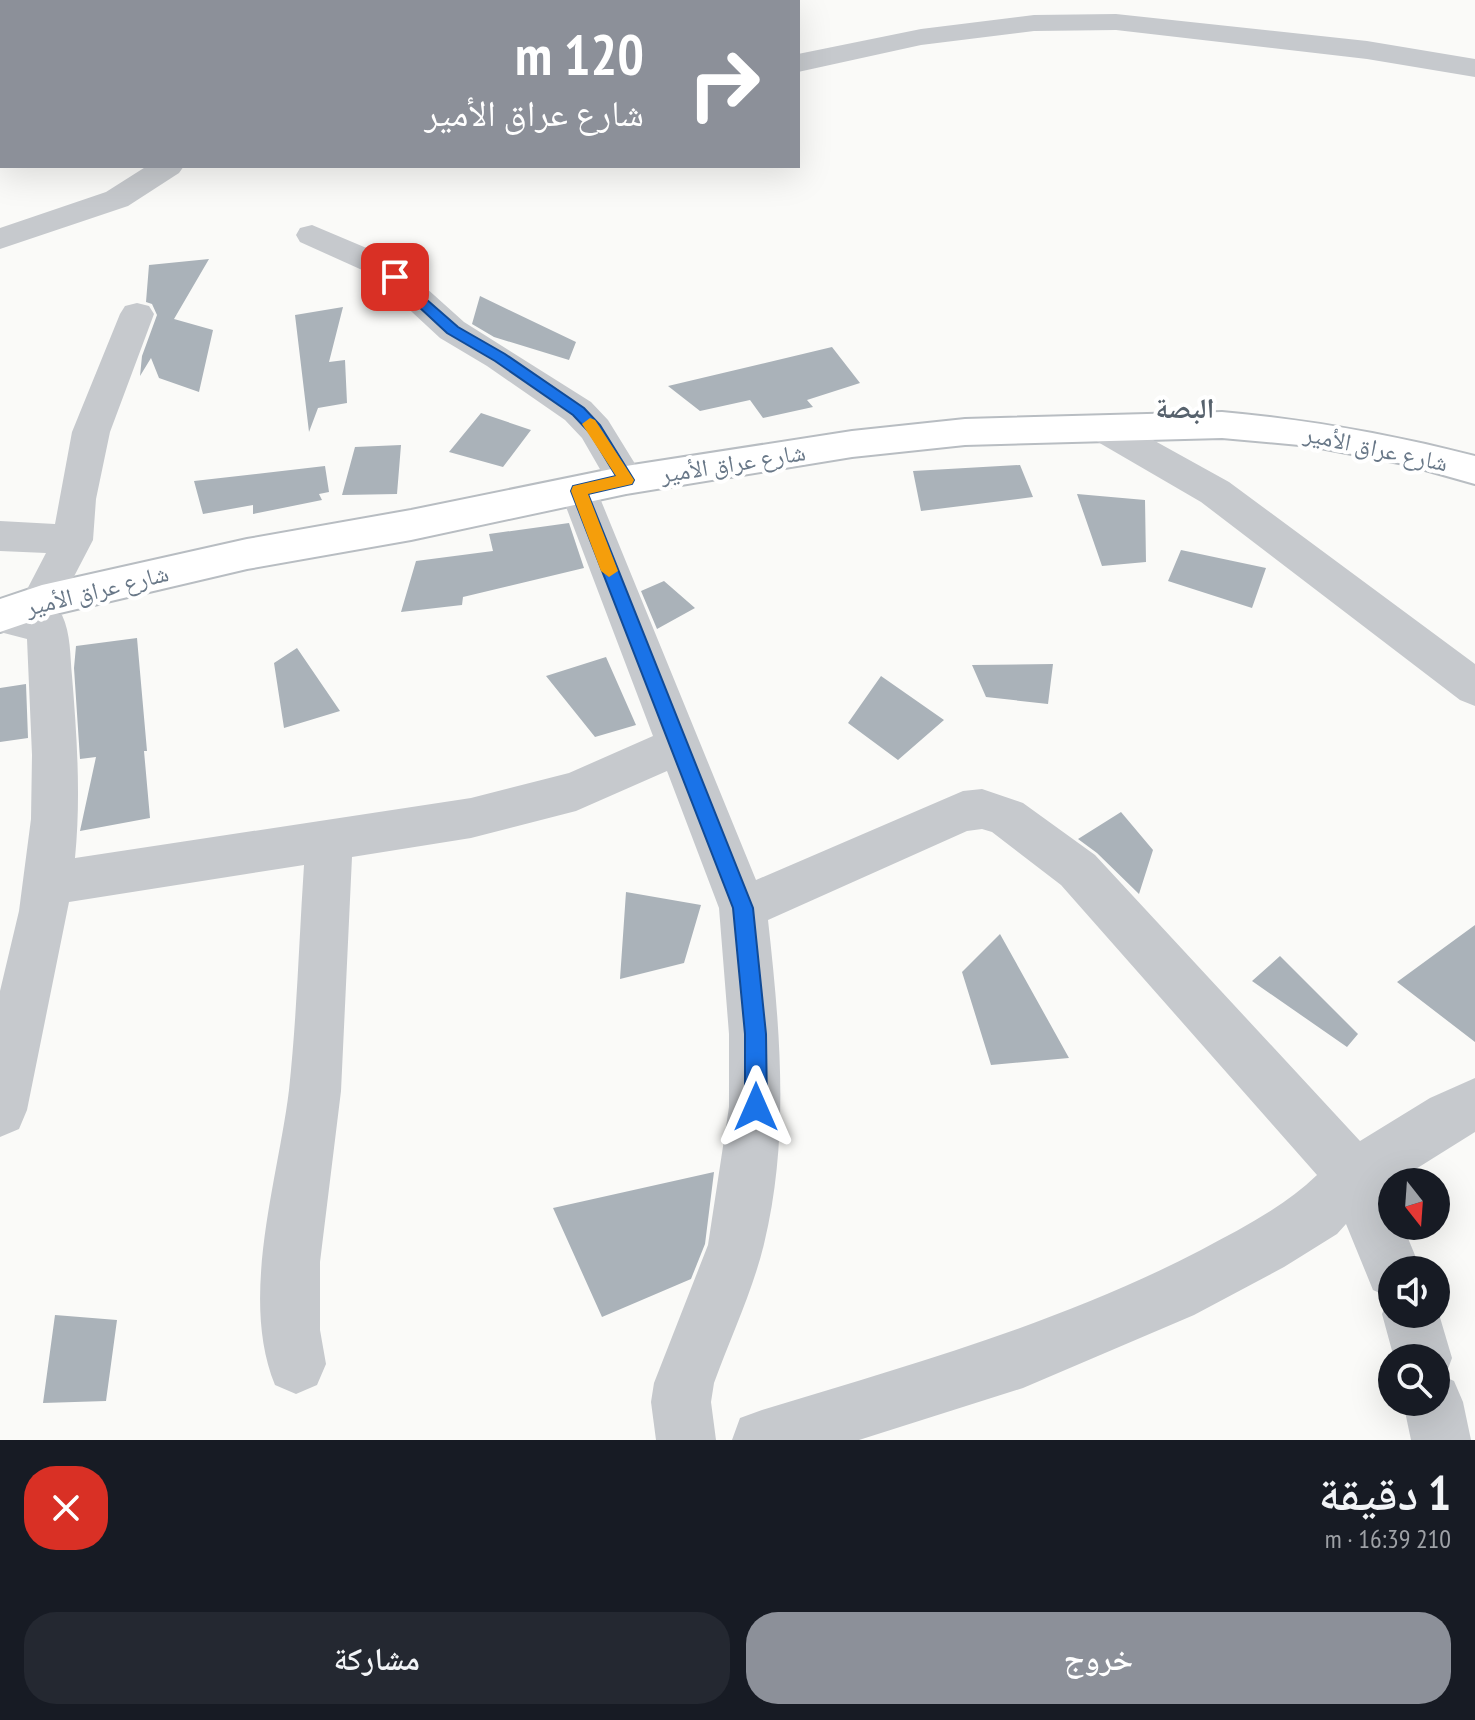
<!DOCTYPE html>
<html lang="ar">
<meta charset="utf-8">
<style>
:root{--surface:#171b24;--page:#242831;--text:#f1f3f6;--muted:#9ea1a6;--accent:#8c9099}
body{margin:0;font-family:"PT Sans Narrow","Noto Naskh Arabic",sans-serif;background:var(--page);color:var(--text);direction:rtl;height:100vh;display:flex;flex-direction:column;font-size:30px;white-space:nowrap}
*{box-sizing:border-box;margin:0}
p{font-size:26px;color:var(--muted)}
.icon{flex:none;width:44px;height:44px;fill:none;stroke:currentColor;stroke-width:2;stroke-linecap:round;stroke-linejoin:round}
.map{position:relative;height:1440px;overflow:hidden;direction:ltr}
.sheet{display:flex;flex-direction:column;background:var(--surface);flex:1}
.sheet>*{flex:none}
.guide{position:absolute;left:0px;top:0px;width:800px;height:168px;box-shadow:0 8px 32px #0002;direction:rtl;background:#8c9099;color:#fff;overflow:hidden}
.needle{width:52px;rotate:163deg}
.fabs{position:absolute;left:1378px;top:1168px;display:grid;gap:16px}
.fabs a{display:grid;place-items:center;width:72px;height:72px;border-radius:50%;background:var(--surface);box-shadow:0 8px 32px #0002;font-size:40px}
.pin{position:absolute;display:grid;place-items:center;width:68px;height:68px;color:#fff;margin:-34px;border-radius:16px;box-shadow:0 4px 12px #0006}
.me{position:absolute;width:88px;margin:-44px;rotate:0deg;stroke-linejoin:round;filter:drop-shadow(0 0 6px #0008)}
.turn{display:flex;align-items:center;gap:28px;height:168px;padding:0 24px;font-size:36px}
.turn .icon{width:104px;height:104px;stroke-width:2.5}
.turn b{display:block;font-size:56px;line-height:68px}
.round{display:grid;place-items:center;flex:none;width:84px;height:84px;border-radius:32px;background:var(--page)}
.head{display:flex;align-items:center;justify-content:space-between;height:136px;padding:0 24px}
h1{font-size:48px;font-weight:600;line-height:60px}
.primary-button{display:flex;gap:16px;margin-top:auto;padding:16px 24px}
.primary-button a{flex:1;height:92px;border-radius:32px;background:var(--accent);color:#fff;font-size:32px;font-weight:600;line-height:92px;text-align:center}
.primary-button a+a{background:var(--page);color:var(--text)}
.map>svg:first-child{display:block}
</style>
<div class="map">
<svg width="1475" height="1440" viewBox="0 0 1475 1440">
<rect width="100%" height="100%" fill="#fafaf8"/>
<path fill="#aab2b9" d="M209,259L174,319L213,330L199,392L159,378L151,358L140,376L142,356L157,315L152,304L146,302L149,265Z
M480,296L576,342L569,360L494,337L472,324Z
M343,307L329,362L345,360L347,403L318,408L309,432L295,315Z
M832,347L860,383L807,400L813,407L763,418L750,400L700,411L668,386Z
M481,413L531,430L503,467L449,452Z
M401,445L397,494L342,495L355,447Z
M1020,465L1033,497L921,511L913,471Z
M325,466L329,492L319,494L322,500L253,514V505L203,514L194,481Z
M1077,494L1145,500L1146,562L1102,566Z
M569,523L584,568L463,597L462,605L401,612L416,561L493,551L489,534Z
M1181,550L1266,568L1252,608L1168,581Z
M664,581L695,608L657,629L641,591Z
M137,638L147,751H144L150,818L80,831L96,757L80,759L74,668L76,646Z
M297,648L340,711L284,728L274,663Z
M606,657L636,725L595,737L546,676Z
M1053,664L1048,704L986,697L972,665Z
M881,676L944,720L898,760L848,723Z
M26,684L28,738L0,742V688Z
M1121,812L1153,850L1139,894L1097,853L1078,839Z
M626,892L701,905L684,963L620,979Z
M1475,925V1042L1397,982Z
M1000,934L1069,1058L991,1065L962,972Z
M1280,956L1358,1034L1347,1047L1252,981Z
M714,1172L705,1244L691,1279L602,1317L553,1208Z
M55,1315L117,1320L106,1401L43,1403Z"/>
<g fill="none" stroke-linecap="round" stroke-linejoin="round">
<defs>
<path id="secondary" d="M1222,412C1311,420 1389,434 1475,456V484L1404,464L1310,446L1222,438L965,445L852,457L626,494L411,540L247,569L47,616L0,632V599L42,585L247,539L411,510L626,466L852,431L965,419Z"/>
</defs>
<use href="#secondary" stroke="#b8bdc2" stroke-width="4"/>
<path fill="#c6c9cd" fill-rule="evenodd" d="M1116,14L1367,41L1475,59V77L1367,59L1116,30L1034,31L921,45L798,72V54L921,29L1034,15Z
M147,166H184L179,173L128,206L0,249V228L106,192Z
M312,225L395,260L464,322L591,402L608,420L645,480L640,490L626,494L612,490L582,438L565,420L487,366L440,338L371,274L300,242L296,235L300,228Z
M137,303L149,306L154,314L110,432L96,499L93,540L55,613L62,615C71,634 70,656 72,676C77,737 81,798 75,858L471,798L569,773L653,736L560,491L565,481L579,477L593,481L756,880L963,791L982,789L1023,803L1095,855L1360,1141L1430,1098L1475,1078V1132L1387,1187L1392,1199V1226H1403L1421,1270H1392V1314H1436V1304L1452,1358L1445,1377L1454,1381L1463,1402L1471,1440H1411L1403,1402H1436V1358H1394L1382,1314L1389,1297L1373,1290L1346,1224L1337,1234L1284,1267L1194,1315L1023,1388L859,1440H732L740,1418L762,1410C912,1364 1061,1323 1201,1250C1242,1228 1284,1207 1317,1175L1061,885L992,832L982,829L967,831L768,920C780,1029 790,1136 764,1244C753,1290 730,1339 714,1383L711,1402L716,1440H656L651,1402L654,1383L708,1245L729,1107V1034L719,908L667,771L576,811L471,838L352,857L341,1091L320,1262V1330L326,1364L317,1385L296,1394L275,1385C239,1297 278,1181 289,1090C297,1015 299,940 304,865L69,902L27,1110L19,1129L0,1137V991L19,911L31,819L32,755L27,639L0,632V600L24,605L21,601L46,553L0,551V521L55,524L72,432L120,314L125,306Z
M1104,416L1117,420L1229,482L1475,664V706L1460,700L1201,502L1091,438L1085,429L1091,420Z"/>
<use href="#secondary" fill="#fff" fill-rule="evenodd"/>
</g>
<path fill="#1a73e8" stroke="#114b97" stroke-width="2" d="M395,272L458,327L505,354L584,408L600,425L634,480L632,484L588,494L753,908L766,1034L767,1107L763,1115L756,1118L748,1115L745,1107V1034L733,908L571,491L573,486L616,476L590,433L573,415L495,361L447,333L390,280V274Z"/>
<path fill="#f59e0b" d="M590,418L595,420L634,480L632,484L588,494L618,571L609,577L601,571L571,491L573,486L616,476L582,424Z"/>
<g text-anchor="middle" dominant-baseline="central" stroke-width="8" stroke-linejoin="round" paint-order="stroke">
<g font-size="24" fill="#697888" stroke="#fff">
<text transform="translate(1376 448) rotate(12)">شارع عراق الأمير</text>
<text transform="translate(733 463) rotate(-9)">شارع عراق الأمير</text>
<text transform="translate(97 590) rotate(-14)">شارع عراق الأمير</text>
</g>
<g font-size="28" font-weight="bold" fill="#57626d" stroke="#fff">
<text x="1185" y="407">البصة</text>
</g>
</g>
</svg>
<div class="fabs">
<a><svg class="needle" viewBox="-14 -14 28 28"><path d="M0-13l5 13h-10z" fill="#e53935"/><path d="M0 13l5-13h-10z" fill="#9ea1a6"/></svg></a>
<a><svg class="icon" aria-label="sound" viewBox="0 0 24 24"><path d="M4 9h4l5-4v14l-5-4H4zM17 9q2 3 0 6"/></svg></a>
<a><svg class="icon" aria-label="search" viewBox="0 0 24 24"><circle cx="10" cy="10" r="6"/><path d="M15 15l6 6"/></svg></a>
</div>
<div class="pin" style="left:395px;top:277px;background:#d93025"><svg class="icon" aria-label="arrive" viewBox="0 0 24 24"><path d="M6 21V4h12l-3 4 3 4H6"/></svg></div>
<svg class="me" style="left:756px;top:1107px" viewBox="-20 -20 40 40"><path d="M0-17L14 15 0 8-14 15z" fill="#1a73e8" stroke="#fff" stroke-width="4"/></svg>
<div class="guide">
<div class="turn"><svg class="icon" aria-label="right" viewBox="0 0 24 24"><path d="M7 20v-9h11M14 6l5 5-5 5"/></svg><div><b>120 m</b>شارع عراق الأمير</div></div>
</div>
</div>
<section class="sheet">
<div class="head"><div><h1>1 دقيقة</h1><p>210 m · 16:39</p></div><a class="round" style="background:#d93025;color:#fff"><svg class="icon" aria-label="close" viewBox="0 0 24 24"><path d="M6 6l12 12M18 6L6 18"/></svg></a></div>
<div class="primary-button"><a>خروج</a><a>مشاركة</a></div>
</section>
